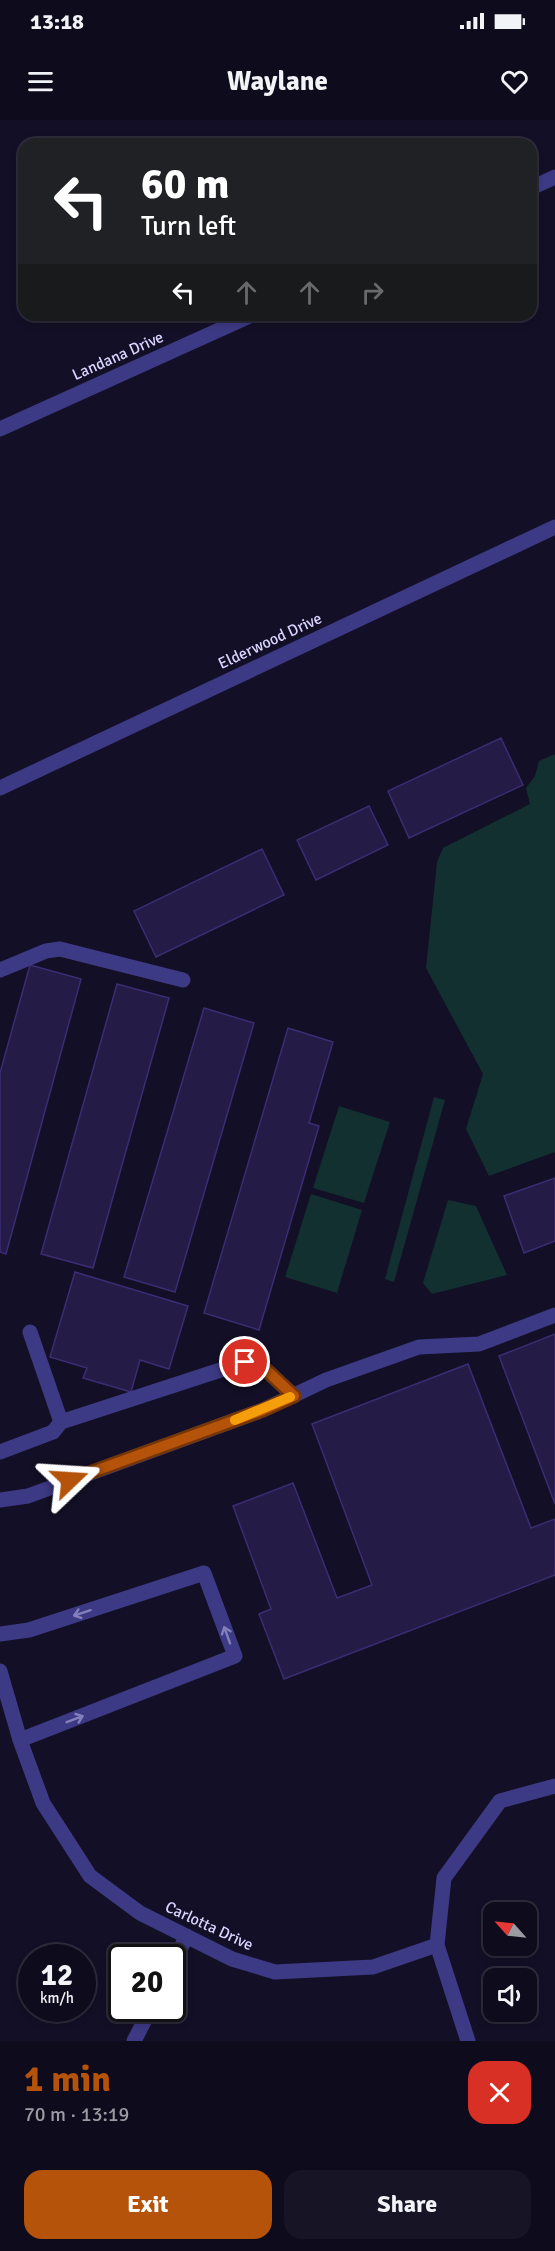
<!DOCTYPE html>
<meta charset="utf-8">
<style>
:root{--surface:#0e0b1c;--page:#171425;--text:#f1f3f6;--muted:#9b9ba3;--line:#2e2b3b;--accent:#b45309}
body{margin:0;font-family:Signika,sans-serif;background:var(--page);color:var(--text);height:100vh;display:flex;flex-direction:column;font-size:22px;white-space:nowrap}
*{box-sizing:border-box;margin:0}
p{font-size:20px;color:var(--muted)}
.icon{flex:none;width:33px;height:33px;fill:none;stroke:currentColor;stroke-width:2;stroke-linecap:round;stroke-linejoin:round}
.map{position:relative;height:1921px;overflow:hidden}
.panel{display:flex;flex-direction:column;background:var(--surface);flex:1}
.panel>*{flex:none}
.banner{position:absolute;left:18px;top:18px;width:519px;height:183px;border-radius:18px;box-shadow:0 3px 9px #0003,0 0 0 2px var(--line);background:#202124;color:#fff;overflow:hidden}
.needle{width:39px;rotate:297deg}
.fabs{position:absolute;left:483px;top:1782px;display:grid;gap:12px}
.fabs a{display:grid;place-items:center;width:54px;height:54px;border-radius:12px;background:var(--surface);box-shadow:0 3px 9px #0003,0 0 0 2px var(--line);font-size:30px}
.speed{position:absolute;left:18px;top:1824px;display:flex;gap:12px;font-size:30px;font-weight:700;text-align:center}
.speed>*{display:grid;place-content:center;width:78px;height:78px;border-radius:50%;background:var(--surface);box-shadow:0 3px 9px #0003,0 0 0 2px var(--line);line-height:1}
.speed small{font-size:15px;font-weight:400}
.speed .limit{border:3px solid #111;border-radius:9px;background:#fff;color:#111}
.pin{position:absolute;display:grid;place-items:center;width:51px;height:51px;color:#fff;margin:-26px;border:3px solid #fff;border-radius:50%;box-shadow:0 2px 6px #0007}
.me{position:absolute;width:66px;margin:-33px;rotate:70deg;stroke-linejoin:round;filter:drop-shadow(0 0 4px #0008)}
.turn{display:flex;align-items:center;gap:21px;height:126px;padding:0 24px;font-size:27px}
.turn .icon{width:78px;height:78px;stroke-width:2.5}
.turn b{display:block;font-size:42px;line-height:51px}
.lanes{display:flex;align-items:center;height:57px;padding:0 24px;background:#0003;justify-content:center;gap:30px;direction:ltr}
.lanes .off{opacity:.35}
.round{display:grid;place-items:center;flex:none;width:63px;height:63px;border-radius:18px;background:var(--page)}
.summary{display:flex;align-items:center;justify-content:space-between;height:102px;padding:0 24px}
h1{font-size:36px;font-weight:800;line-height:45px;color:var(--accent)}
.action{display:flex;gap:12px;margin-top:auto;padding:12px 24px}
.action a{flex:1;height:69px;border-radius:18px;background:var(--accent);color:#fff;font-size:24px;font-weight:800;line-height:69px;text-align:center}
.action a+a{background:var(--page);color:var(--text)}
.status{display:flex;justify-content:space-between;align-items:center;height:42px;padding:0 30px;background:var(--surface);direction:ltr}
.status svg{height:16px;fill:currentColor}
header{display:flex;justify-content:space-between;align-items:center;height:78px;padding:0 24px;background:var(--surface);font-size:27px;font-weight:800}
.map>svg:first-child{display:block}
</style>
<div class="status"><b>13:18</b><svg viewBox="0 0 49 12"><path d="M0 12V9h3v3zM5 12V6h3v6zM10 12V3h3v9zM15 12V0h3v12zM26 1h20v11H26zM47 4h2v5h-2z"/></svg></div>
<header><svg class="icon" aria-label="menu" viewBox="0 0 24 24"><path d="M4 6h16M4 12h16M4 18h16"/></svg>Waylane<svg class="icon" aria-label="heart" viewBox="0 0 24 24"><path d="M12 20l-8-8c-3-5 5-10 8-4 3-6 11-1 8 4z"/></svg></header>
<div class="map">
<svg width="555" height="1921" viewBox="0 0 555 1921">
<rect width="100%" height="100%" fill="#130f26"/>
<path fill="#12302f" d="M555,634V1032L489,1056L466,1009L483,954L426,848L437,742L443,728L530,684L526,668L535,656L539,641Z
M434,977L445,980L394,1162L385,1159Z
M339,986L390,1002L364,1083L313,1068Z
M311,1074L362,1090L337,1173L285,1157Z
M448,1080L476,1086L507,1155L432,1174L423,1163Z"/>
<path fill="#241b47" stroke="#3b2d73" stroke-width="1.5" d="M501,618L523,665L409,718L388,671Z
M369,686L388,725L316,760L297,720Z
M262,729L284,775L156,837L134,791Z
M30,845L81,859L6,1134L0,1132V953Z
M117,864L169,878L93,1148L41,1134Z
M204,888L254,903L175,1172L124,1157Z
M288,908L333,922L309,1003L319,1006L259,1210L204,1193Z
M555,1058V1121L524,1133L504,1076Z
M75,1152L188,1186L169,1249L140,1240L131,1272L83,1258L87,1248L50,1237Z
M555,1214V1384L499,1236Z
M468,1244L531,1408L555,1399V1455L284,1559L259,1494L271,1489L233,1386L293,1363L337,1478L372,1465L312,1304Z"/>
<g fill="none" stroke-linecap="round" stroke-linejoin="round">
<path stroke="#3d3a85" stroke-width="15" d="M531,68L555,57
M0,309L252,195
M0,668L555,407
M0,850L46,831L60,829L183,860
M30,1212L61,1302
M0,1332L53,1312L61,1302L245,1242L264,1248L294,1276
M0,1380L28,1376L263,1290L326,1260L419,1227L479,1224L555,1195
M0,1514L29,1510L204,1453L235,1536L20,1620
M0,1551L20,1620L43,1683L90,1756L140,1793L232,1839L275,1852L373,1847L437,1825L444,1758L500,1681L555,1666
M437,1825L468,1921
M172,1844L187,1816
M134,1921L151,1888"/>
</g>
<defs><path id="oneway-shaft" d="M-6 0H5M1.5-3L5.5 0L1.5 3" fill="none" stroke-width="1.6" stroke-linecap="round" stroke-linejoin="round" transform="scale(1.5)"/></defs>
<g stroke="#837fbc">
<use href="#oneway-shaft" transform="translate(82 1493) rotate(162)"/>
<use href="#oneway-shaft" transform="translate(227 1515) rotate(-110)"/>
<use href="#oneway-shaft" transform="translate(75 1599) rotate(-21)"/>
</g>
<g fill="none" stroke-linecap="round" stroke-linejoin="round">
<defs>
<path id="route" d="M70,1360L263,1290L294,1276L264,1248L245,1242"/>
</defs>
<use href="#route" stroke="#753606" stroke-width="15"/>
<use href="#route" stroke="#b45309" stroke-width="10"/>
<path stroke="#f59e0b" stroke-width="10" d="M235,1300L290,1277"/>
</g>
<g text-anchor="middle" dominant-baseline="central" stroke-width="4.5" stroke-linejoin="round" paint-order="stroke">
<g font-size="16" fill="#d9d4ff" stroke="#130f26">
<text transform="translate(118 236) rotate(-24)">Landana Drive</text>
<text transform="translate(270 521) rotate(-25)">Elderwood Drive</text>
<text transform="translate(209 1806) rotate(25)">Carlotta Drive</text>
</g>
</g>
</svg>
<div class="fabs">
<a><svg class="needle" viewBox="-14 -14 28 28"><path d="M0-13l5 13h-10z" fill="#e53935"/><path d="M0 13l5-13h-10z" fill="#9b9ba3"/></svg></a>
<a><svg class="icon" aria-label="sound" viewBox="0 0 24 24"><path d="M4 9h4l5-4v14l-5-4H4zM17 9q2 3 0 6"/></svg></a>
</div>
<div class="speed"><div>12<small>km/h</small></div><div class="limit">20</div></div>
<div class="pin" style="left:245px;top:1242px;background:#d93025"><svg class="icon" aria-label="arrive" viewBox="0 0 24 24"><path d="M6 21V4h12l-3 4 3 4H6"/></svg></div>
<svg class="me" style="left:70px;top:1360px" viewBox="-20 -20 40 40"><path d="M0-17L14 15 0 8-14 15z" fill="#b45309" stroke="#fff" stroke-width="4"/></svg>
<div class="banner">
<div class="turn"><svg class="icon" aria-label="left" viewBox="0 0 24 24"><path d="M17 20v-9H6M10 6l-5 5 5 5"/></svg><div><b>60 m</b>Turn left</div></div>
<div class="lanes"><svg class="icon" aria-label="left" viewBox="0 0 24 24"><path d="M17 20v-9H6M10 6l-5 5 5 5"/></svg><svg class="icon off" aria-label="ahead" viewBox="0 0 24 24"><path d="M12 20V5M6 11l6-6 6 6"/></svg><svg class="icon off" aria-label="ahead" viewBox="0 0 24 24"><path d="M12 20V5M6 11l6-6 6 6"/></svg><svg class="icon off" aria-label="right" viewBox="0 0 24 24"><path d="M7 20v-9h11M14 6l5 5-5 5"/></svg></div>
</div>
</div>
<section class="panel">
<div class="summary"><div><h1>1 min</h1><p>70 m · 13:19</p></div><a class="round" style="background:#d93025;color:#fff"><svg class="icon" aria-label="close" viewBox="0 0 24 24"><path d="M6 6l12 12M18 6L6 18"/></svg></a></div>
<div class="action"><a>Exit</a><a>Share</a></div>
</section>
